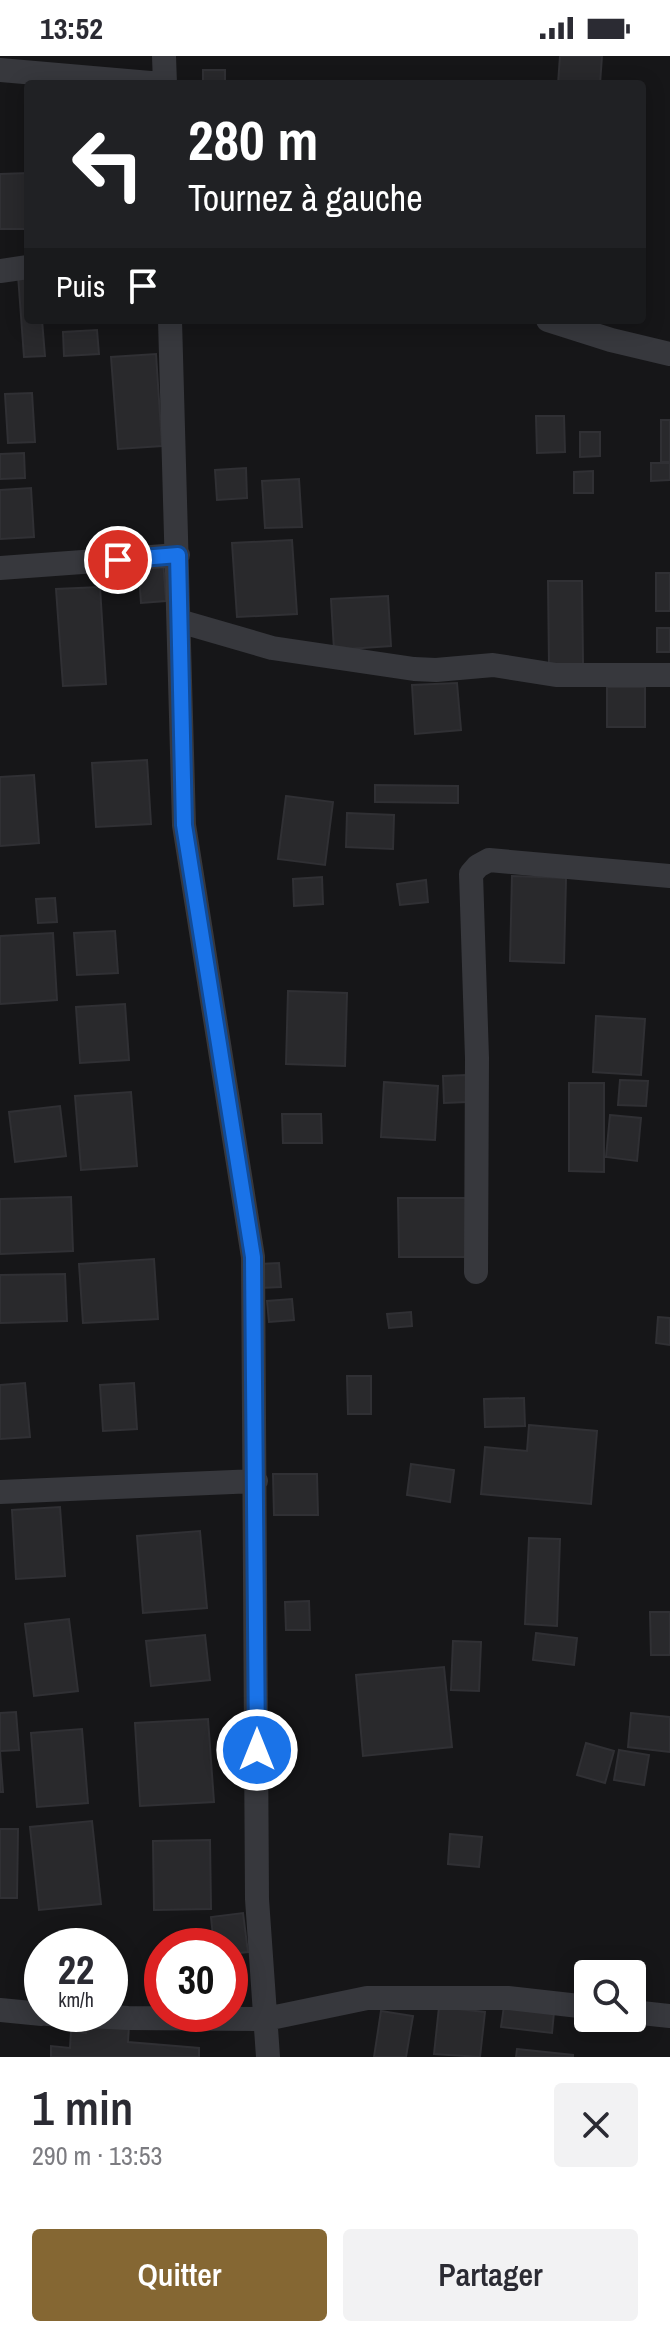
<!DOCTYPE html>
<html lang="fr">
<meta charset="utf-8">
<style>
:root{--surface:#fff;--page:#f2f2f3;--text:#2b2b33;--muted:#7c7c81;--accent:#856733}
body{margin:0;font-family:"Archivo Narrow",sans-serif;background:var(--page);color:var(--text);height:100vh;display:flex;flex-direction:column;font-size:30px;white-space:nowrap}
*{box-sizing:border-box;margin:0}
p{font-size:26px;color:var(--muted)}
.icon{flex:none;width:44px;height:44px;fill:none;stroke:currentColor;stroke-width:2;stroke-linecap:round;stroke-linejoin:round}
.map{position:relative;height:2001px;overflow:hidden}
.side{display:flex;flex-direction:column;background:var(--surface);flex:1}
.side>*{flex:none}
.guide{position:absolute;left:24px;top:24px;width:622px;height:244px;border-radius:8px;box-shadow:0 4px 20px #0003;background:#202124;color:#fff;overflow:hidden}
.controls{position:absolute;left:574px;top:1904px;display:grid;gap:16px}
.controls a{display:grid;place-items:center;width:72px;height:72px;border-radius:8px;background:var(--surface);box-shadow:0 4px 20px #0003;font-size:40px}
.speed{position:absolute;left:24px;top:1872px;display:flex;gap:16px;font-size:40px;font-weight:700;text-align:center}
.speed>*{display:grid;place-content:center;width:104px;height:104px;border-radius:50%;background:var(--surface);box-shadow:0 4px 20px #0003;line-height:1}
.speed small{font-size:20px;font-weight:400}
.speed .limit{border:12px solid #d22;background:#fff;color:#111}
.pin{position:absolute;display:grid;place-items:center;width:68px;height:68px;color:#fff;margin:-34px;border:4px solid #fff;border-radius:50%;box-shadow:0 2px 8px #0007}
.me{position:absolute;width:88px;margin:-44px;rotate:0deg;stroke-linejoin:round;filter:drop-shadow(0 0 6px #0008)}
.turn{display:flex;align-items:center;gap:28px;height:168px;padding:0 32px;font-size:36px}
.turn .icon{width:104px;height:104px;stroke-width:2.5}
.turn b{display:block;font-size:56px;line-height:68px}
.then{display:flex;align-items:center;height:76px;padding:0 32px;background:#0003;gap:16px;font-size:30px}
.round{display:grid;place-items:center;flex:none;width:84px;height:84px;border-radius:8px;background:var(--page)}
.head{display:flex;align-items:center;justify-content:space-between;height:136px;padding:0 32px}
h1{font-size:48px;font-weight:600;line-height:60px}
.cta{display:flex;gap:16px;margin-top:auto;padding:16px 32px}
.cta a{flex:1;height:92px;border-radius:8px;background:var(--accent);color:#fff;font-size:32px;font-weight:600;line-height:92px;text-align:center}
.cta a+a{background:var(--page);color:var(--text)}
.status{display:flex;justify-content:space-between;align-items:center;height:56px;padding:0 40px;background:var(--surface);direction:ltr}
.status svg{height:22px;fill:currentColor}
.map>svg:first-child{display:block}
</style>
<div class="status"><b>13:52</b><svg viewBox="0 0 49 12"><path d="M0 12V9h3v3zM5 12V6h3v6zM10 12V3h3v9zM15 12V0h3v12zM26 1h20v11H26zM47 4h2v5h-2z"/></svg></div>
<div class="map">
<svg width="670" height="2001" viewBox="0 0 670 2001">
<rect width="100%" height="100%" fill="#161618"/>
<path fill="#29292c" stroke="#303034" stroke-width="2" d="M560,0H602L600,28H558Z
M203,14H225V28H203Z
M28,117V173H0V118Z
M28,218V264H42L45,300L24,301L18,219Z
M97,274L99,298L64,300L63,276Z
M156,298L162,390L118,393L111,301Z
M32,337L35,386L8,387L5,338Z
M536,360H564L565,396L537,397Z
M661,364H670V406H661Z
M580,376H600V400L580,401Z
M24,397L25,422L0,423V398Z
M651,407H670V424L651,425Z
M246,412L247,442L217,444L215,414Z
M593,415V437H574V416Z
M299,423L302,471L265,472L262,425Z
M31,432L34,481L0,483V434Z
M292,484L297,558L237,561L232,487Z
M163,503L166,545L141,547L138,505Z
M656,517H670V555H656Z
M548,525H582L583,608L549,609Z
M100,531L106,628L63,630L56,533Z
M388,540L391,590L334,594L331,543Z
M657,572H670V596H657Z
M457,627L461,674L415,678L412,629Z
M607,631H645V671H607Z
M147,704L151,768L96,771L92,707Z
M34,719L39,787L0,790V721Z
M375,729L458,730V747L375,746Z
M286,740L333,746L325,809L278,803Z
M347,757L394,759L393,793L346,791Z
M512,820L566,822L564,907L510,905Z
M322,821L323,848L294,850L293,823Z
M426,824L428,846L400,849L397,828Z
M55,842L57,866L38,867L36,843Z
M115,875L118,917L77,919L74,877Z
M53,877L57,944L0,948V880Z
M288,935L347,937L345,1010L286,1008Z
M125,948L129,1004L80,1007L76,951Z
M596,960L645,963L641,1019L593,1016Z
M466,1019L467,1046L444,1047L443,1020Z
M620,1024L648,1025L646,1050L618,1049Z
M384,1026L438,1030L435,1084L381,1081Z
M569,1027H604V1116L569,1115Z
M131,1036L137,1110L81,1114L75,1040Z
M60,1050L66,1100L15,1106L9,1056Z
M282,1058H321L322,1087H283Z
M610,1059L641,1062L637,1105L606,1101Z
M71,1141L73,1195L0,1198V1143Z
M398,1142H468L469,1201H399Z
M154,1203L158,1263L83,1267L79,1208Z
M279,1207L281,1231L260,1232L259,1208Z
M65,1218L67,1265L0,1267V1219Z
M292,1243L294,1264L269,1266L267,1245Z
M411,1256L412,1270L389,1272L387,1258Z
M658,1261L670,1262V1289L656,1287Z
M347,1320H371V1358H348Z
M25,1327L30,1381L0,1383V1329Z
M134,1327L137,1373L103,1375L100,1329Z
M524,1342L525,1370L485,1371L484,1343Z
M529,1369L597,1375L591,1448L481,1438L485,1391L527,1395Z
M411,1408L454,1414L450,1446L407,1439Z
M273,1418H317L318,1459H274Z
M60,1451L65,1520L16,1523L12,1454Z
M200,1475L207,1552L143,1557L137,1480Z
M529,1482L560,1483L557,1570L525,1568Z
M309,1545L310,1574H286L285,1546Z
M650,1556H670V1599H651Z
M69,1563L78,1635L34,1640L25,1568Z
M536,1577L577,1582L574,1609L533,1604Z
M205,1579L210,1624L151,1630L146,1585Z
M453,1585L481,1586L479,1635L451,1634Z
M444,1611L452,1691L363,1700L356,1619Z
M16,1656L19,1694L0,1695L3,1736H0V1657Z
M631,1657L670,1661V1696L628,1691Z
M208,1663L214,1746L140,1750L135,1667Z
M82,1673L88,1747L37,1751L31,1677Z
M586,1687L614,1695L605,1727L577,1719Z
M619,1694L649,1699L644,1729L614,1724Z
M92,1765L101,1848L39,1854L30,1771Z
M0,1773H18L17,1842H0Z
M450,1778L482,1781L479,1811L448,1808Z
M210,1784L211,1853L154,1854L153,1785Z
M243,1857L248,1896L230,1898V1890H214L211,1861Z
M504,1950L554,1956L552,1977L501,1971Z
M439,1951L485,1956L480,2001L434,1998Z
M381,1955L413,1960L406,2001H374Z
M87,1965L129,1969L128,1986L199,1992V2001H51V1990L70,1992L71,1975L86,1977Z
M517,1993L573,1999V2001H516Z"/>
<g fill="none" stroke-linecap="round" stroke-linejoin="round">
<path stroke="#37383d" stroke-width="24" d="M164,0L165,28
M0,14L162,28
M0,215L28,211
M170,264L184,769L253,1201L257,1843L268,2001
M548,264L611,284L670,298
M0,512L178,499
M179,565L272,592L414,613L436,614L493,609L556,619H670
M476,1216L477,1002L471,818L478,810L489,804L670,820
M0,1436L256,1425
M0,1954L42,1958
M632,1956L670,1960
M47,1958L128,1962L266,1963L367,1942H508L588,1951"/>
</g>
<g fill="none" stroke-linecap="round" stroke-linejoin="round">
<defs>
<path id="route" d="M118,504L178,499L184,769L253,1201L257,1694"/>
</defs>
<use href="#route" stroke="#114b97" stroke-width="20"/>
<use href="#route" stroke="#1a73e8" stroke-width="14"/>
</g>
</svg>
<div class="controls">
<a><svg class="icon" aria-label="search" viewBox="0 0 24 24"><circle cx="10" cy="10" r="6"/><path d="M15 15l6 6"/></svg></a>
</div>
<div class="speed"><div>22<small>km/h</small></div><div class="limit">30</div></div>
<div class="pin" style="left:118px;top:504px;background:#d93025"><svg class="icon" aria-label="arrive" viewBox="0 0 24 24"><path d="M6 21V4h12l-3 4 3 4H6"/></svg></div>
<svg class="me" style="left:257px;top:1694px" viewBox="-20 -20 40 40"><circle r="17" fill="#1a73e8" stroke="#fff" stroke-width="3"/><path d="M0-11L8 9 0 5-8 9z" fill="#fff"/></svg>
<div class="guide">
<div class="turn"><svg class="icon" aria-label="left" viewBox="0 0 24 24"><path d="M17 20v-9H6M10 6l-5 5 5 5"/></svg><div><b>280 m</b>Tournez à gauche</div></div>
<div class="then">Puis<svg class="icon" aria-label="arrive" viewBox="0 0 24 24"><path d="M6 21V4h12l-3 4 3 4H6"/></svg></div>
</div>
</div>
<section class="side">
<div class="head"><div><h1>1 min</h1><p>290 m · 13:53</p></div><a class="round"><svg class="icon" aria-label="close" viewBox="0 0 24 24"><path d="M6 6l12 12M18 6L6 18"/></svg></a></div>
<div class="cta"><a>Quitter</a><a>Partager</a></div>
</section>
